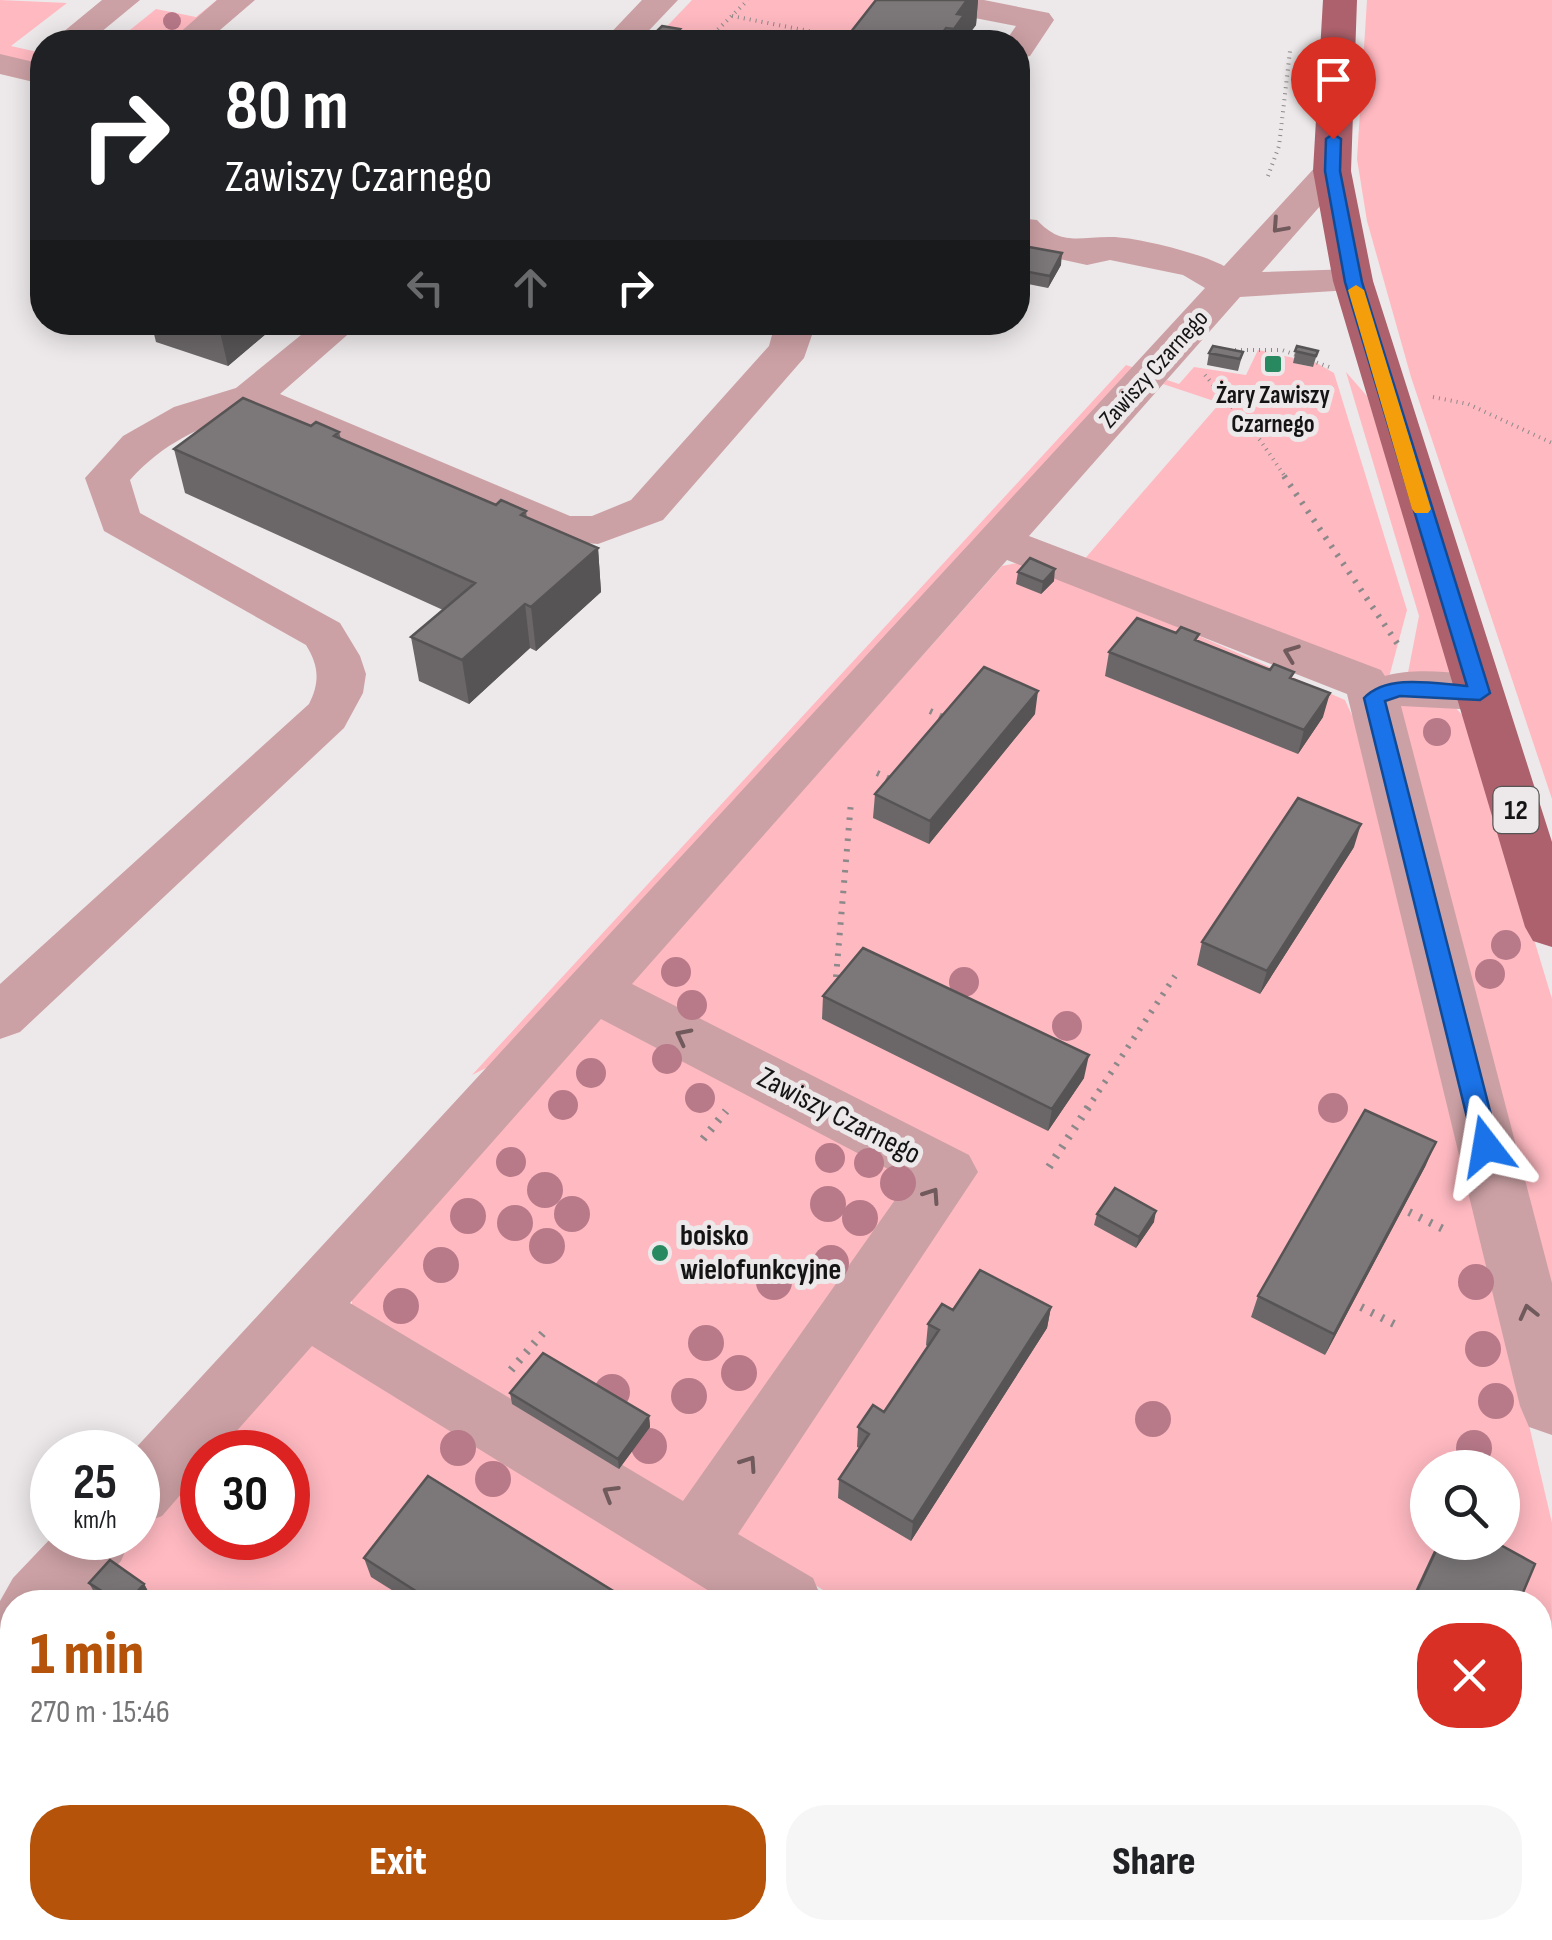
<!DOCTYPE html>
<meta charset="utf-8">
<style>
:root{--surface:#fff;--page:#f6f6f6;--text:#202124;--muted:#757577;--accent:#b45309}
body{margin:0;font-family:"Sofia Sans Condensed",sans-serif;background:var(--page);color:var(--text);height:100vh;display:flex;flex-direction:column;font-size:38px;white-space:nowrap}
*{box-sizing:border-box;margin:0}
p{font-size:32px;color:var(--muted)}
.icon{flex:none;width:55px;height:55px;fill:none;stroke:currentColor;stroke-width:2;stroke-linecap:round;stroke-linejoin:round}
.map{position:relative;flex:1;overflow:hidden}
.drawer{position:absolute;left:0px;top:1590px;width:1552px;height:350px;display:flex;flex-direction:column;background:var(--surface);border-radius:40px 40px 0 0;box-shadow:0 5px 25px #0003}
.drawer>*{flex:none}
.top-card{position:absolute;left:30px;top:30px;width:1000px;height:305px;border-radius:40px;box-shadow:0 5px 25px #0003;background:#202124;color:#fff;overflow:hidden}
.tools{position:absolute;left:1410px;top:1450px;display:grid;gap:20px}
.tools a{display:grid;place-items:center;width:110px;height:110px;border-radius:50%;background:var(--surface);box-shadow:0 5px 25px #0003;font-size:50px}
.speed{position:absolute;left:30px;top:1430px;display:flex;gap:20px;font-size:50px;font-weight:700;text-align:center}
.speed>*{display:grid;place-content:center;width:130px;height:130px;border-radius:50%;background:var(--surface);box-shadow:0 5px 25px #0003;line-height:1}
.speed small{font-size:25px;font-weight:400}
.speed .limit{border:15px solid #d22;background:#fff;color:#111}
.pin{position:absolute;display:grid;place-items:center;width:85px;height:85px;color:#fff;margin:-102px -42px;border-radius:50% 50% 50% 0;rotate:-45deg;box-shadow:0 0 10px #0007}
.pin .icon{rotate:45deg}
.me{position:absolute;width:110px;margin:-55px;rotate:346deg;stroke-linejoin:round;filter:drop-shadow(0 0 8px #0008)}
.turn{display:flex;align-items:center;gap:35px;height:210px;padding:0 30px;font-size:45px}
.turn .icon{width:130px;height:130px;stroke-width:2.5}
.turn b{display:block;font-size:70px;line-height:85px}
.lanes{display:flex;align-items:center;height:95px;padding:0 30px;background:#0003;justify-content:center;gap:50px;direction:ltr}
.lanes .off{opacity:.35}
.round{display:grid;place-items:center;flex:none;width:105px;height:105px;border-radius:40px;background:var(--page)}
.summary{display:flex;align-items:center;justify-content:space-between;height:170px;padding:0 30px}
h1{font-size:60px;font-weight:800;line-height:75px;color:var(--accent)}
.button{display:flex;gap:20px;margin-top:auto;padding:20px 30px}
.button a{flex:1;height:115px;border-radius:40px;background:var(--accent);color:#fff;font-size:40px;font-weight:800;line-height:115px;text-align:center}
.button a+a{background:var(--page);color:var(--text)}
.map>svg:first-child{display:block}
</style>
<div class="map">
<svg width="1552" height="1940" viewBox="0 0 1552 1940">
<rect width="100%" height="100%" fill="#ede9ea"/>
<path fill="#ffb9c1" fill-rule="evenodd" d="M0,0L67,3L11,46L42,53V66L0,57Z
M217,0H222L172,42H115L156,9L196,17Z
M692,0H881L847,42H652Z
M1367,0H1552V799L1411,377L1367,221L1357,159Z
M1258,350L1294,358V363L1312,367L1315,362L1334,373L1407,610L1388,681L1082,562L1220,403L1163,384L1167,380L1179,384L1194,367L1246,375Z
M1126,365L1135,368L490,1066L472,1075Z
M1346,372L1367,396L1454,675L1406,683L1419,616Z
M1017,563L1135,608L1345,700L1356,724L1474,1191L1552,1523L1551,1940H1389L1368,1928H1540V1602H843L410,1339L389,1344L352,1312V1297L1002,566ZM1428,1468H1502V1542H1428Z
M1419,700L1451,703L1468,721L1552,999V1329L1397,707Z
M319,1341L691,1560L756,1602H72L130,1538H138V1529L202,1456V1538H288V1452H206L289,1359Z
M12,1669V1928H974L994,1940H0V1683Z"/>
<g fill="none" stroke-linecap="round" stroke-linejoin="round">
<path stroke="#8c898a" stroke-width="4" stroke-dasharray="1 5" stroke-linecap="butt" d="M732,16L850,39
M705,42L748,0
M1268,176L1279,146L1290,51
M1229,350H1282L1332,368
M1205,375L1260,440L1286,478
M1433,397L1468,404L1552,443"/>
<path stroke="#8c898a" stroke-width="6" stroke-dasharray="2.5 8" stroke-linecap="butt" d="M1284,476L1401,649
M930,711L947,719
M877,773L894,781
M836,977L851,802
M1087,1109L1175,976"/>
<path stroke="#8c898a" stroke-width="8" stroke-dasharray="2.5 9" stroke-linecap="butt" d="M703,1139L726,1111
M1049,1167L1089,1106
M1409,1212L1443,1229
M1361,1307L1396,1325
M511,1370L543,1333
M1540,1667L1552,1674
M1540,1719L1552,1690"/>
<path fill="#cca1a5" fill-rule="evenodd" d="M102,0H140L89,42H51Z
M217,0H255L206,42H169Z
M642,0H678L638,42H602Z
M913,0H984L1049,13L1054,20L1030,56L1018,59V42H1005L1016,26L918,7Z
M0,54L42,64V84L0,74Z
M1332,160L1345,163L1351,171L1262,272L1353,269L1367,273L1373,281L1367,289L1240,297L1029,536L1381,670L1385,676C1417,667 1465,672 1496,681L1503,693L1496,705L1479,710L1401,706L1552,1283V1435L1529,1427L1520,1406L1347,694L1007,560L632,984L969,1155L978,1172L738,1534L813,1578L823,1602H727L312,1346L218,1452H202V1470L162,1516L138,1525V1452H132L1205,288L1183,275L1110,260L1087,265L1023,251L1018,245V218L1037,220C1061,246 1078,237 1109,237C1134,236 1203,254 1224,266L1319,163ZM601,1019L909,1180L683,1501L350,1303Z
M317,322H362L280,394L570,516H592L631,500L769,346L772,335L765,322H806L812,335L804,358L663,520L598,544L548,540L249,411C201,426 163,443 130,480L140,513L340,623L360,656L366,674L363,693L344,728L20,1032L0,1039V984L309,704C320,682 319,666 306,645L104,531L85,478L123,436L174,407L236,388Z
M52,1537L131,1538L121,1561L83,1602H12V1672L0,1677V1601L13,1578Z
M123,1928H203L198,1940H118Z
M874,1928H965L970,1940H879Z
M1267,1928H1358L1363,1940H1272Z"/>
<path fill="#ac616c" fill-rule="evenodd" d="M1323,0H1357L1351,171L1373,281L1552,842V947L1533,941L1525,927L1333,281L1313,171Z"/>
</g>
<g fill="#b87989">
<circle cx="172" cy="21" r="9"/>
<circle cx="1437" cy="732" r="14"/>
<circle cx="1506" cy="945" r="15"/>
<circle cx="676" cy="972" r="15"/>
<circle cx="1490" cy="974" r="15"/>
<circle cx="964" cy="982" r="15"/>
<circle cx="692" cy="1005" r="15"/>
<circle cx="1067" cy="1026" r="15"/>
<circle cx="667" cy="1059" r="15"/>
<circle cx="591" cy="1073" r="15"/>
<circle cx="700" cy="1098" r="15"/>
<circle cx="563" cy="1105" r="15"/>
<circle cx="1333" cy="1108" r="15"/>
<circle cx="830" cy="1158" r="15"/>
<circle cx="511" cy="1162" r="15"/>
<circle cx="869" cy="1163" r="15"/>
<circle cx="898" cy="1183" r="18"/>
<circle cx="545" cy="1190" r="18"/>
<circle cx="828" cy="1204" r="18"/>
<circle cx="572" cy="1214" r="18"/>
<circle cx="468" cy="1216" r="18"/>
<circle cx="860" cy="1218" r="18"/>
<circle cx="515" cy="1223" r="18"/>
<circle cx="547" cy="1246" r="18"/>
<circle cx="831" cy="1263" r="18"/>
<circle cx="441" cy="1265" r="18"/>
<circle cx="774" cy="1282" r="18"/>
<circle cx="1476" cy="1282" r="18"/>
<circle cx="401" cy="1306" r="18"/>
<circle cx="706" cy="1343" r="18"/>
<circle cx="1483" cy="1349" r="18"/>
<circle cx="739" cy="1373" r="18"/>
<circle cx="612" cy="1392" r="18"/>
<circle cx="689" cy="1396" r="18"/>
<circle cx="1496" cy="1401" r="18"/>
<circle cx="1153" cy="1419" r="18"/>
<circle cx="649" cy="1446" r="18"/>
<circle cx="458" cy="1448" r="18"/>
<circle cx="1474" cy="1448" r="18"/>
<circle cx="493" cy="1479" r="18"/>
</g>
<path fill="#6b6768" d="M876,0H978L976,25L963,42H843Z
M1018,245L1061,265L1048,288L1018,282Z
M151,322H280L228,366L156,342Z
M1297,346L1318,351L1313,367L1293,363Z
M1243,352L1238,371L1207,365L1209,353Z
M311,426L339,432L341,439L496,505L526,511L527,518L598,548L601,592L536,651L530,648L469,704L419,681L411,637L443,610L185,493L174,449Z
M1018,572L1054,581L1041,594L1016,584Z
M1198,641L1292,679L1323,717L1298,754L1105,676L1109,652Z
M1035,714L929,844L873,818L875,794Z
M1354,847L1260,994L1197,965L1202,942Z
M823,996L1084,1078L1048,1131L822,1019Z
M1426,1165L1325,1355L1251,1317L1258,1296Z
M1097,1214L1154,1222L1136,1248L1094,1225Z
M1051,1307L1047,1328L911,1541L838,1498L839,1479L859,1448L857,1447L858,1427L884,1412L928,1347L926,1345L928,1324L953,1310Z
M510,1393L649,1416L650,1427L619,1469L512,1404Z
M1438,1542H1495L1519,1602H1410Z
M364,1558L631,1602H411L371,1577Z
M89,1583L144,1584L149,1593L142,1602H110L94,1592Z
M1002,1928H1144L1165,1940H1023Z"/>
<path fill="#575455" d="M967,0H978L976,25L963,42H953L957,14Z
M946,28L945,42H936Z
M680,29V41L678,42H667Z
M1062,253L1061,265L1048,288L1050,276Z
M232,322H280L228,366L220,332Z
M598,548L601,592L536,651L531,607Z
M1055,569L1054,581L1041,594L1043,582Z
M525,604L530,648L469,704L462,660Z
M1038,691L1035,714L929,844L930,821Z
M1330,693L1323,717L1298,754L1304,730Z
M1361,824L1354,847L1260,994L1267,971Z
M1089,1055L1084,1078L1048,1131L1052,1109Z
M1436,1142L1426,1165L1325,1355L1334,1334Z
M1156,1211L1154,1222L1136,1248L1139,1237Z
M1051,1307L1047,1328L911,1541L913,1522Z
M649,1416L650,1427L619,1469L618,1459Z
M144,1584L149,1593L142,1602H128Z
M71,1928H107L97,1940H61Z"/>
<path fill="#7c7879" stroke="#575455" stroke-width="2.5" d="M876,0H967L957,14L964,15L954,29L946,28L936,42H843Z
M662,26L680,29L667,42L647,41Z
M1018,245L1062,253L1050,276L1018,270Z
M190,322H232L220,332Z
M1213,346L1243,352L1240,359L1209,353Z
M1297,346L1318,351L1316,356L1295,351Z
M243,398L311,426L316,422L339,432L334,436L496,505L501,500L526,511L521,515L598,548L531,607L525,604L462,660L411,637L475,583L174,449Z
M1030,558L1055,569L1043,582L1018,572Z
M1137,618L1176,633L1181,627L1199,634L1195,640L1270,670L1274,664L1294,672L1290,678L1330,693L1304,730L1109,652Z
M984,667L1038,691L930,821L875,794Z
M1298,798L1361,824L1267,971L1202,942Z
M863,948L1089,1055L1052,1109L823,996Z
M1365,1110L1436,1142L1334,1334L1258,1296Z
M1115,1188L1156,1211L1139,1237L1097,1214Z
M980,1270L1051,1307L913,1522L839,1479L869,1434L858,1427L873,1405L884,1412L939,1330L928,1324L942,1304L953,1310Z
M543,1353L649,1416L618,1459L510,1393Z
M428,1476L631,1602H433L364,1558Z
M1440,1542H1495L1535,1564L1519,1602H1412Z
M110,1560L144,1584L128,1602H119L89,1583Z
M12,1810V1928H71L61,1940H0V1825Z
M751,1928H881L883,1929L877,1940H743Z
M1017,1928H1144L1165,1940H1038Z"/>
<defs><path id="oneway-chevron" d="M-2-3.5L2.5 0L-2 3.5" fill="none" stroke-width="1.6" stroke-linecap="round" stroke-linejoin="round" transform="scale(2.5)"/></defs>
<g stroke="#705a5c">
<use href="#oneway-chevron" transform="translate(1279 226) rotate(132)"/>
<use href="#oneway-chevron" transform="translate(1291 653) rotate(-159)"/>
<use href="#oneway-chevron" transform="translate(683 1036) rotate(-153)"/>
<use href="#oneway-chevron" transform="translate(932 1195) rotate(-56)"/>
<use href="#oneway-chevron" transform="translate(1528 1312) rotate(-104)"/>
<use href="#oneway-chevron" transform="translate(749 1463) rotate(-56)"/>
<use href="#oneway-chevron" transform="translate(610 1493) rotate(-149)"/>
</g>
<path fill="#1a73e8" stroke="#114b97" stroke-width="2.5" d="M1333,134L1341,139L1340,171L1362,282L1490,693L1480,700L1400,696L1385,701L1499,1146L1495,1153H1478L1474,1146L1364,698C1388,673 1436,684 1467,686L1345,282L1325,171L1326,139Z"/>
<path fill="#f59e0b" d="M1356,285L1364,290L1431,509L1428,513H1415L1412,509L1348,290Z"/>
<g fill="#288860" stroke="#ede9ea" stroke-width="4">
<rect x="1263" y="354" width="20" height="20" rx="5"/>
<circle cx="660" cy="1253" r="10"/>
</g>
<g text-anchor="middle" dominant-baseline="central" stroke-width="10" stroke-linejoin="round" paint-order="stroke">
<g font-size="25" fill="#151414" stroke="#ede9ea">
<text transform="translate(1154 369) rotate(-48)">Zawiszy Czarnego</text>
</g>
<g font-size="25" font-weight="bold" fill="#151414" stroke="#ede9ea">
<text x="1273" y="395">Żary Zawiszy<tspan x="1273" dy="29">Czarnego</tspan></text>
</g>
<rect fill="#ede9ea" stroke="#565454" stroke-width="2.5" x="1493.5" y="787" width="45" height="46" rx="8"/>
<g font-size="28" font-weight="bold" fill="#151414">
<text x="1516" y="810">12</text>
</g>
<g font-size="30" fill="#151414" stroke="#ede9ea">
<text transform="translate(839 1116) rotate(27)">Zawiszy Czarnego</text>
</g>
<g font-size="30" font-weight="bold" fill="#151414" stroke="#ede9ea" text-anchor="start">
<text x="680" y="1236">boisko<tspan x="680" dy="34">wielofunkcyjne</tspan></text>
</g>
</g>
</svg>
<div class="tools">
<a><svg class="icon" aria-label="search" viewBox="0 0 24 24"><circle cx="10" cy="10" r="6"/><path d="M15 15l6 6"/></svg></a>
</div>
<div class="speed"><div>25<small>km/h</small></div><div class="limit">30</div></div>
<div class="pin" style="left:1333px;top:139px;background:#d93025"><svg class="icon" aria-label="arrive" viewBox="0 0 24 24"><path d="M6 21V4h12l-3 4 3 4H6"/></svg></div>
<svg class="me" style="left:1486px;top:1146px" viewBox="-20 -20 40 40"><path d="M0-17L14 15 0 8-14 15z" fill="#1a73e8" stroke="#fff" stroke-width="4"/></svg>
<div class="top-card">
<div class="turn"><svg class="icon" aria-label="right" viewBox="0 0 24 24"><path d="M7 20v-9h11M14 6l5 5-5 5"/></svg><div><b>80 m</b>Zawiszy Czarnego</div></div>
<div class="lanes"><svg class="icon off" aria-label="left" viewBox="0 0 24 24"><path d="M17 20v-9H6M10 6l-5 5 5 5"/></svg><svg class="icon off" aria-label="ahead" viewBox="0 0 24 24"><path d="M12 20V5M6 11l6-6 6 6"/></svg><svg class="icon" aria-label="right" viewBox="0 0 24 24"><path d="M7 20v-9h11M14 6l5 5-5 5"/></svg></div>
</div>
<section class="drawer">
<div class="summary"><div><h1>1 min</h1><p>270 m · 15:46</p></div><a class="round" style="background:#d93025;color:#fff"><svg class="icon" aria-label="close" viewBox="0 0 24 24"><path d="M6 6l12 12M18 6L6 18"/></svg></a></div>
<div class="button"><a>Exit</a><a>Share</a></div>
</section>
</div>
